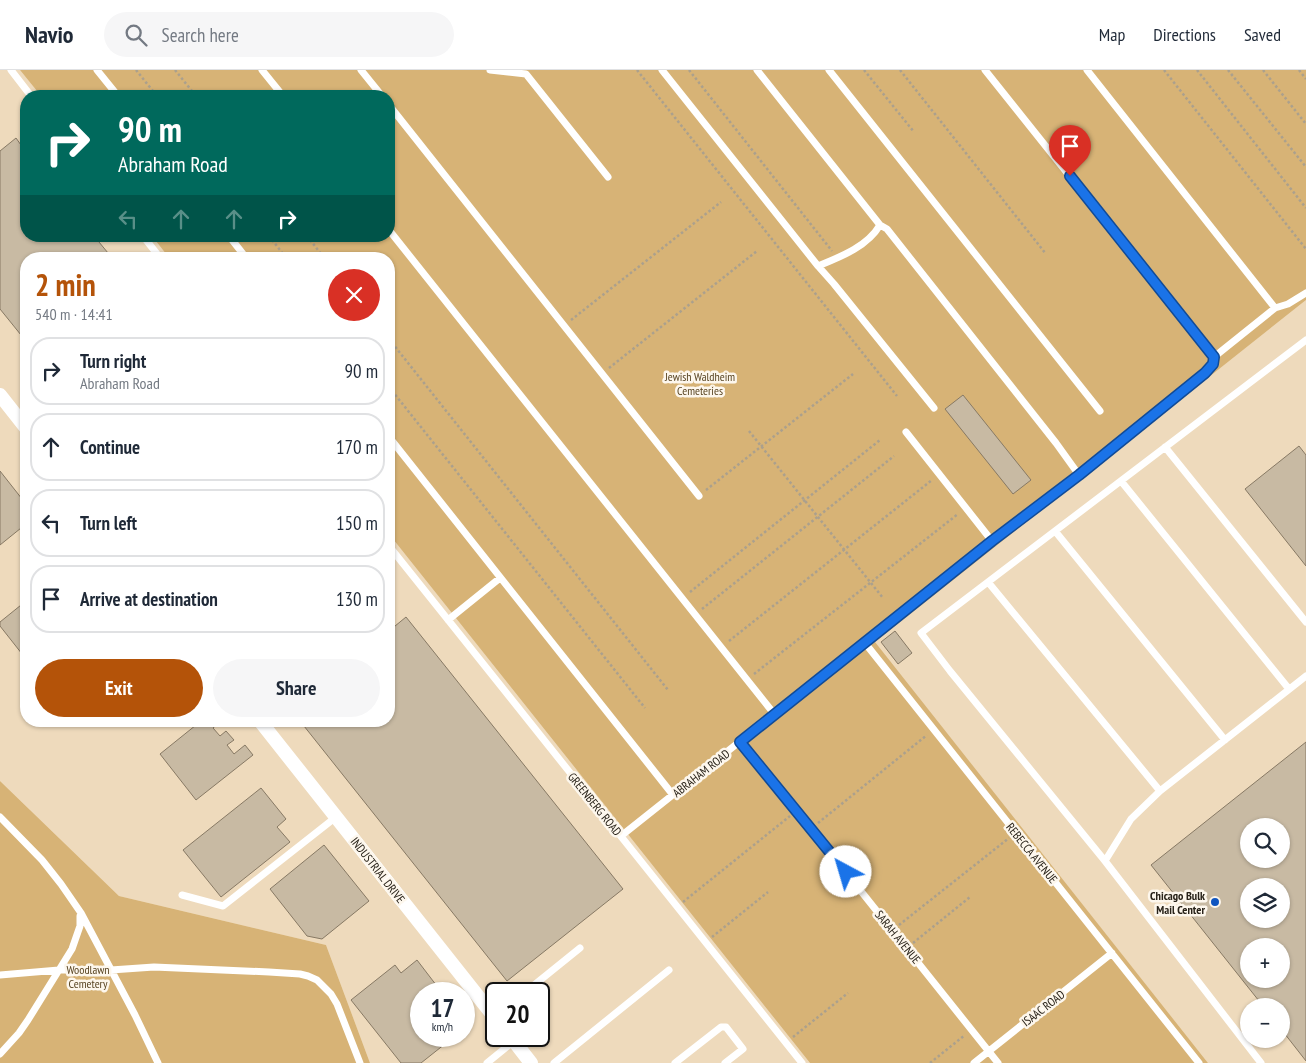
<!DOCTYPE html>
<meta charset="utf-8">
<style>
:root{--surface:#fff;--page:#f6f6f7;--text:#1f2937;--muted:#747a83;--line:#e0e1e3;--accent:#b45309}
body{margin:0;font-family:"PT Sans Narrow",sans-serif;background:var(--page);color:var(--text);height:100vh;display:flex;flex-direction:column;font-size:19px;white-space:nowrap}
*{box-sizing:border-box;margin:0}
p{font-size:16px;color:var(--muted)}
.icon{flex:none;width:28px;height:28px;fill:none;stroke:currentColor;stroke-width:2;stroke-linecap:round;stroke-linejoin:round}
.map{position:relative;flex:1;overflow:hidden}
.details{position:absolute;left:20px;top:182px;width:375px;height:475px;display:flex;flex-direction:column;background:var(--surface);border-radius:20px;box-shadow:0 1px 4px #0004}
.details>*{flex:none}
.banner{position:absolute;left:20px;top:20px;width:375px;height:152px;border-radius:20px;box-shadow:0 1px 4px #0004;background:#00695c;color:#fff;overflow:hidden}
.controls{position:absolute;left:1240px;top:748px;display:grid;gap:10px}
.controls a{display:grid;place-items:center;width:50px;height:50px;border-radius:50%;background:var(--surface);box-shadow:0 1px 4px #0004;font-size:25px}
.speed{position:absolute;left:410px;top:912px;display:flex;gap:10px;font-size:25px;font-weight:700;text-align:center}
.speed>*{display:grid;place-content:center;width:65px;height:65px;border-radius:50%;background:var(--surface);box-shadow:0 1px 4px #0004;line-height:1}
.speed small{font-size:12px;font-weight:400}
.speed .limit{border:2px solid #111;border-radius:8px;background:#fff;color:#111}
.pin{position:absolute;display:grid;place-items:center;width:42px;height:42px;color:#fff;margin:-51px -21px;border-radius:50% 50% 50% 0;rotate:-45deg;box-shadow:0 0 5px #0007}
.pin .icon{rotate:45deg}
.me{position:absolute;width:55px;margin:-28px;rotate:321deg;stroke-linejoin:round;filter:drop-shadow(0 0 4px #0008)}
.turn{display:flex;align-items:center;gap:18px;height:105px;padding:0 15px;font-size:22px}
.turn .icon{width:65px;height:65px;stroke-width:2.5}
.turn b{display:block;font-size:35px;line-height:42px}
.lanes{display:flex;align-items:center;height:48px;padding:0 15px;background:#0003;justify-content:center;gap:25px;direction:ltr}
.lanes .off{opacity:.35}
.round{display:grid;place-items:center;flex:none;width:52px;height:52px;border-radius:26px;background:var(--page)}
.headline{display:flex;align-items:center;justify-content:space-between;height:85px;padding:0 15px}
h1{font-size:30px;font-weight:700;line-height:38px;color:var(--accent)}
.cta{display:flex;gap:10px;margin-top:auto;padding:10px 15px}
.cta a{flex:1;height:58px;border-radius:30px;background:var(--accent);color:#fff;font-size:20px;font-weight:700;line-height:58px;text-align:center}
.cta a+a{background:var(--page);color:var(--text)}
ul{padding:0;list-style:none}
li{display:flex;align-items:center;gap:15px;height:68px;margin:0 10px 8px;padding:0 5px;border:2px solid var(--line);border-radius:20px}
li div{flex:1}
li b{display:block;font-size:19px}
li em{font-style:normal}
header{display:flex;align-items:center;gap:30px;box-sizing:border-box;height:70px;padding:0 25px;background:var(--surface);border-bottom:1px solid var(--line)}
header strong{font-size:24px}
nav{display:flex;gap:28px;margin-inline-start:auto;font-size:18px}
.search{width:350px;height:45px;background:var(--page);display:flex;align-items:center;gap:12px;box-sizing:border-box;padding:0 18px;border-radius:28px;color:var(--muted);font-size:19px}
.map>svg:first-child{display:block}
</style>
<header>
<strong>Navio</strong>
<div class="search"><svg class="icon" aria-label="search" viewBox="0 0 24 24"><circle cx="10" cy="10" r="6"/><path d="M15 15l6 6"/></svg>Search here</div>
<nav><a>Map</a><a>Directions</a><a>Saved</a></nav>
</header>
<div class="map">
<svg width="1306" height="993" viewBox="0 0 1306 993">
<rect width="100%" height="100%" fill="#f7e8d0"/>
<path fill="#eedabc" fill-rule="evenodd" d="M0,0H20L41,26H26V166H152L170,189H26V651H389V464L810,993H370L326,875L119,826L0,711ZM421,924H464V966H421ZM496,924H539V966H496Z
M1306,230V993H1208L874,572ZM1249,756H1281V789H1249ZM1249,816H1281V849H1249ZM1249,876H1281V909H1249ZM1249,936H1281V969H1249Z"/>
<path fill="#d7b376" d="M20,0H1306V230L875,572L1208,993H810L389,464V189H170L152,166H389V26H41Z
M0,711L119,826L326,875L370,993H0Z"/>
<path fill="#c8baa3" stroke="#877964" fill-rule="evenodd" d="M16,68L26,82V166H94L113,189H26V261L21,265L0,239V81Z
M963,325L1031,410L1013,424L945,339Z
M1299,376L1306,385V496L1245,419Z
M0,401L26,434V454L0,475Z
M26,531V589L0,556V552Z
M406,547L623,819L507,911L300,651H389V561Z
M895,561L912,583L898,594L881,572Z
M201,651H221L213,658L220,666L226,661L234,670L227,675L234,684L245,675L253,685L196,730L160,684Z
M1306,672V991L1281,959V936H1263L1151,795ZM1249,756H1281V789H1249ZM1249,816H1281V849H1249ZM1249,876H1281V909H1249Z
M261,718L286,749L277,757L290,772L221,827L183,780Z
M324,775L369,831L322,869L307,866L270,819Z
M417,890L443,924H421V966H455L421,993H401L351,930L395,895L401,903Z"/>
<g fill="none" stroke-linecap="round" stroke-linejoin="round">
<path stroke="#aba08d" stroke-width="2.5" stroke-dasharray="2.5 2.5" stroke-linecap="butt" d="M136,0L157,26
M175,0L196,26
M637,0L897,326
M689,0L832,181
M864,0L914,62
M900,0L1046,184
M1164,0L1306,179
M1197,0L1306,138
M1228,0L1306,97
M1263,0L1306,54
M1299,0L1306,9
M269,166L287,189
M307,166L325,189
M571,250L721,132
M389,269L668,620
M609,298L757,181
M389,317L645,638
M749,361L883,528
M706,420L853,304
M690,522L880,370
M702,539L894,386
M729,571L932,410
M754,604L958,444
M818,753L927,665
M683,832L790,746
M899,855L1009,768
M712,867L768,822
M913,873L970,827
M793,967L848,923
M930,993L965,965"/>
<path stroke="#fff" stroke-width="7" d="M11,0L31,26
M97,0L118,26
M262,0L283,26
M361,0L382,26
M490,0L526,4L608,107
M662,0L818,196L834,214L934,338
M757,0L880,155C867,177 840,187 818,196
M829,0L1100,341
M1087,0L1275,238
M389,35L699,426
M880,155L887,159L1056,373L1079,405L1205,303L1213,294L1214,287L985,0
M389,160L775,645
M143,166L161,189
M229,166L247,189
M1214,287L1275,238L1288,234L1306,223
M906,362L992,471
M389,367L673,725
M1165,377L1306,552
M1121,411L1289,619
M1055,461L1225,670
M389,476L802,993
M988,512L1160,721
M448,550L500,508
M865,573L1199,993
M740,672L797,741L998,993
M0,747L42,790L61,814L81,843L135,945L158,993
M621,766L992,471L1079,405
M1105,791L1131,749L1160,721L1306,606
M182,825L223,836L336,747
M0,905L59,900H111L154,897L269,902L300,904L308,906L317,910L331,924L337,934L360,993
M523,924L580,878
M0,984L19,963L28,950L72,879L80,856V846
M487,993L514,971
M554,993L669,900
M675,993L721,957H726L743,979L725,993
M974,993L1112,883
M1261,993L1105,791L950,601L921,563L1306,270"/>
<path stroke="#fff" stroke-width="14" d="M0,325L26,358
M260,651L496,949
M510,966L531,993"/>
</g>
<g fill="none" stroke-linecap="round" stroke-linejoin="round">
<defs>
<path id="route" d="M846,802L740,672L992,471L1079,405L1205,303L1213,294L1214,287L1070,106"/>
</defs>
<use href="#route" stroke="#114b97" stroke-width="12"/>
<use href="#route" stroke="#1a73e8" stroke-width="9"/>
</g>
<circle fill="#0f55c0" stroke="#fdf7ed" stroke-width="2" cx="1215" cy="832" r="5"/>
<g text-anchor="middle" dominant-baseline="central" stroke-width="5" stroke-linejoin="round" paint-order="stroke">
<g font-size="12" fill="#584422" stroke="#fdf7ed">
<text x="700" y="306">Jewish Waldheim<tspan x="700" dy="14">Cemeteries</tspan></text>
<text x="88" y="899">Woodlawn<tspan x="88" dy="14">Cemetery</tspan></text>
</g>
<g font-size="12" fill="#282219" stroke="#fdf7ed">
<text transform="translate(701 703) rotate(-38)">ABRAHAM ROAD</text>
<text transform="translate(595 734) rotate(51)">GREENBERG ROAD</text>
<text transform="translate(1032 783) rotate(51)">REBECCA AVENUE</text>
<text transform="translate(378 800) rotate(52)">INDUSTRIAL DRIVE</text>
<text transform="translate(898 867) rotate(51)">SARAH AVENUE</text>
<text transform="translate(1043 938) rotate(-38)">ISAAC ROAD</text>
</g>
<g font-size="12" font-weight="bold" fill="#282219" stroke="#fdf7ed" text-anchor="end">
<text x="1205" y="825">Chicago Bulk<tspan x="1205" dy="14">Mail Center</tspan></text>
</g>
</g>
</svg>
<div class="controls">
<a><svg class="icon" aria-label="search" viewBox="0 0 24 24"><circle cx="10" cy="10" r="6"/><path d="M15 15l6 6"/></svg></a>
<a><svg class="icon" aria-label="layers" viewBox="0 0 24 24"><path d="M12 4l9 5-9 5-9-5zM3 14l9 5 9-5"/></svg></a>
<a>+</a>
<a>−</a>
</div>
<div class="speed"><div>17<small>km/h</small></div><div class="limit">20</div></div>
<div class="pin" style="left:1070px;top:106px;background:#d93025"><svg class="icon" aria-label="arrive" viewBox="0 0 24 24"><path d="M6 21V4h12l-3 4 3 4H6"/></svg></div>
<svg class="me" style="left:846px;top:802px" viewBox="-20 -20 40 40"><circle r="19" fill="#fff"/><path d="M0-13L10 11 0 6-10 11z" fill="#1a73e8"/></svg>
<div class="banner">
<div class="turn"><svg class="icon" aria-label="right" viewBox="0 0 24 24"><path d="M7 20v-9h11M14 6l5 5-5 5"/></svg><div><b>90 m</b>Abraham Road</div></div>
<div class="lanes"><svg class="icon off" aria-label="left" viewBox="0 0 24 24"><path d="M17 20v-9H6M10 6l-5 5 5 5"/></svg><svg class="icon off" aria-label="ahead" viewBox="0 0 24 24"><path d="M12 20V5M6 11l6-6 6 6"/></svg><svg class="icon off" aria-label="ahead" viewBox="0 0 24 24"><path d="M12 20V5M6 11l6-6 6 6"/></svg><svg class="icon" aria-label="right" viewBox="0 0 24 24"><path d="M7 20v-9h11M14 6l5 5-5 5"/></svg></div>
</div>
<section class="details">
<div class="headline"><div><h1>2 min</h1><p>540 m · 14:41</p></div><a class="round" style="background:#d93025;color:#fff"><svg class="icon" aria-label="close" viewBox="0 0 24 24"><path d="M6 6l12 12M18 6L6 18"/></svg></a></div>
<ul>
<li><svg class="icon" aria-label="right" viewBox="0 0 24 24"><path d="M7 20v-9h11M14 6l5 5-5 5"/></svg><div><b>Turn right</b><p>Abraham Road</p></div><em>90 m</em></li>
<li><svg class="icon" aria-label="ahead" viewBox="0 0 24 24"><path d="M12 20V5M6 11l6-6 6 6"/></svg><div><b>Continue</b></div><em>170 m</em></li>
<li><svg class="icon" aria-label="left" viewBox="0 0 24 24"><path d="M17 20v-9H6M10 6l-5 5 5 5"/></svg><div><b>Turn left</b></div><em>150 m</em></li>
<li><svg class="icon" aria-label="arrive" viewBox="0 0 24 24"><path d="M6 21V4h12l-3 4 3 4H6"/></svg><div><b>Arrive at destination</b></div><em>130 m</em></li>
</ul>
<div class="cta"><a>Exit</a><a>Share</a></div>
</section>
</div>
